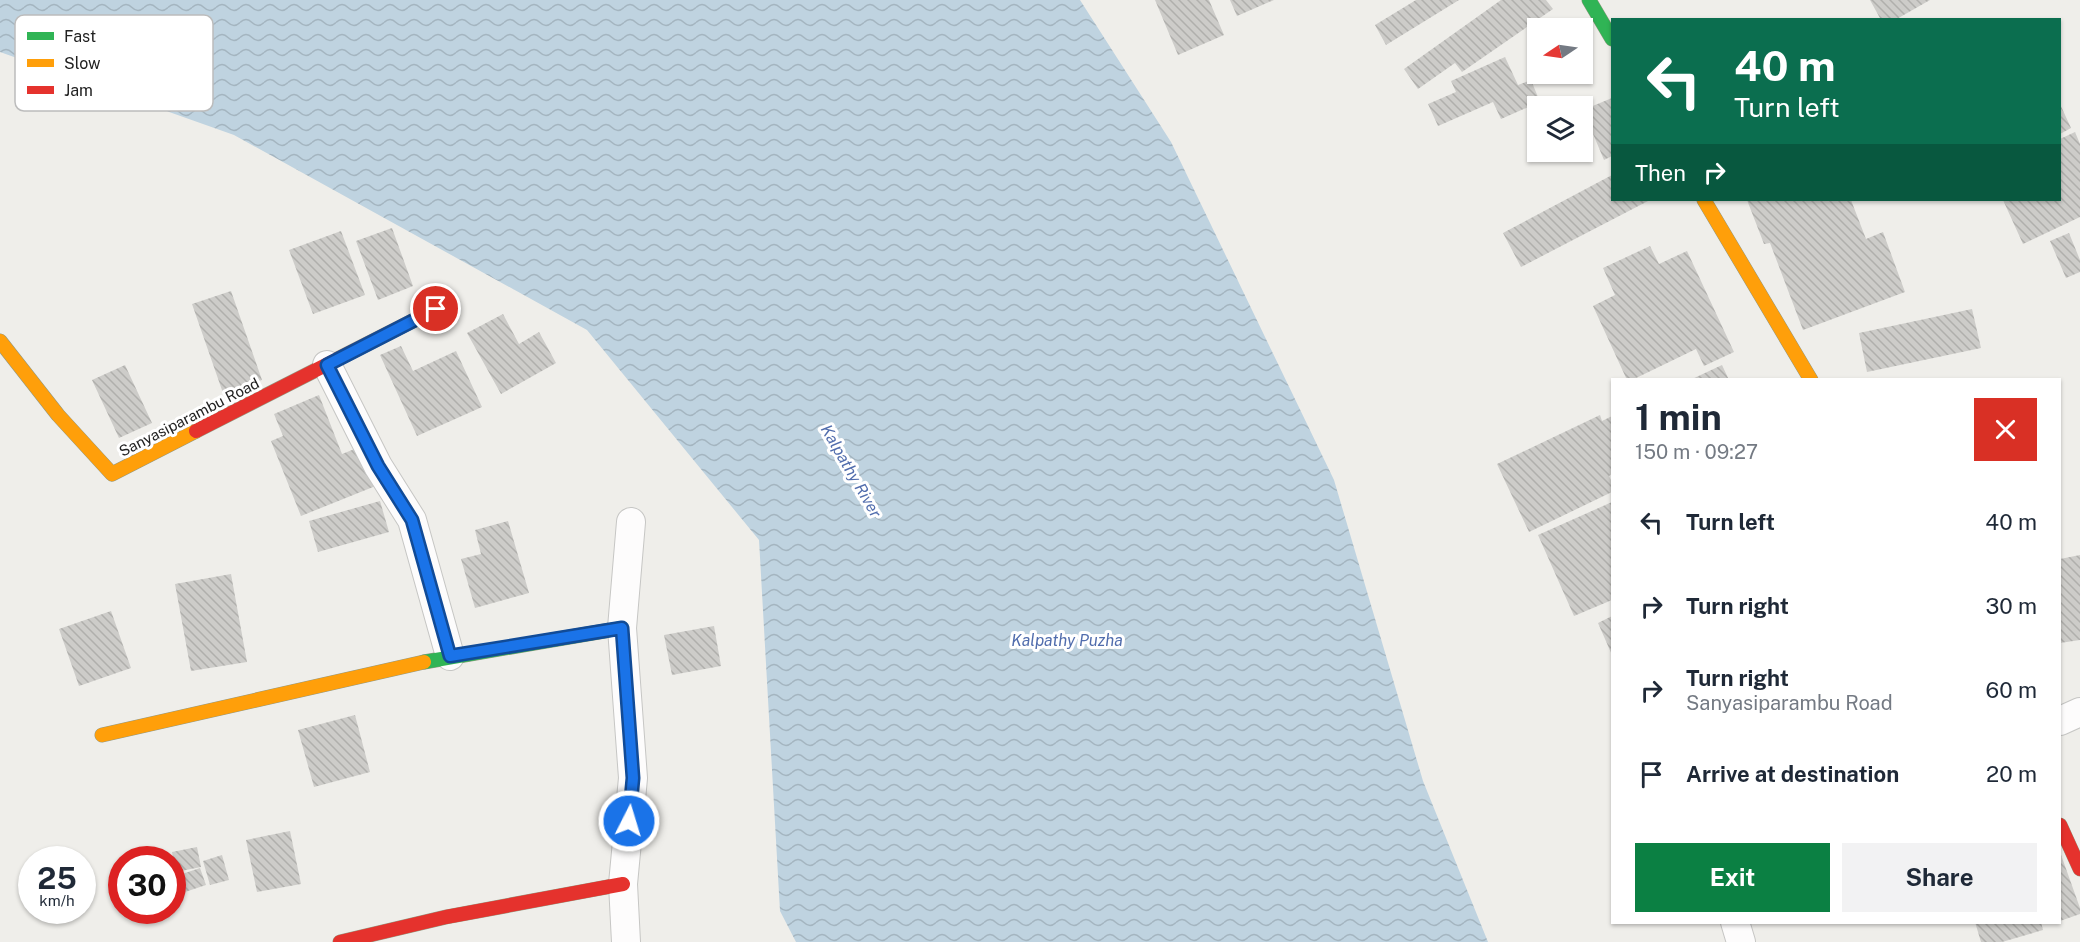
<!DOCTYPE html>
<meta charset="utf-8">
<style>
:root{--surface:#fff;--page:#f2f2f3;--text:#1f2937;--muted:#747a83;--accent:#0b8043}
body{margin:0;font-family:"Public Sans",sans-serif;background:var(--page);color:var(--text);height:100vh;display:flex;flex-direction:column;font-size:22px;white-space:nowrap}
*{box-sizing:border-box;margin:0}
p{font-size:20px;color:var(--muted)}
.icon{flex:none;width:33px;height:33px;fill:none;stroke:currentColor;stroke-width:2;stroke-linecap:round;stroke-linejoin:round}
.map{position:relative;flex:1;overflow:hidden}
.drawer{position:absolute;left:1611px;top:378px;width:450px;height:546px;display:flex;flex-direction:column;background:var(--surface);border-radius:0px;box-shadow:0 2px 4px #0004}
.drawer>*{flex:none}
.guide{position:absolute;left:1611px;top:18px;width:450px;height:183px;border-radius:0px;box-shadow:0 2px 4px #0004;background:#0b6e4f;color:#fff;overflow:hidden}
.needle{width:39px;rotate:257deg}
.buttons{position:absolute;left:1527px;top:18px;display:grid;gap:12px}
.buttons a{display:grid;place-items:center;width:66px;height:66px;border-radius:0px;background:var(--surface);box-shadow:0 2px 4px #0004;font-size:30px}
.speed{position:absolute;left:18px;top:846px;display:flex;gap:12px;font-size:30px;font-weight:700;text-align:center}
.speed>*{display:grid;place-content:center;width:78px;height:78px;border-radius:50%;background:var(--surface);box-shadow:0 2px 4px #0004;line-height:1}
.speed small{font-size:15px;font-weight:400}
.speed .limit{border:9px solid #d22;background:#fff;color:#111}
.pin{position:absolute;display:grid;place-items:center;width:51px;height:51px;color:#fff;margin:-26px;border:3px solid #fff;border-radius:50%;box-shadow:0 2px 6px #0007}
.me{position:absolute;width:66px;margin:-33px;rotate:5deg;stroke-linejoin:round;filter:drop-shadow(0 0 4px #0008)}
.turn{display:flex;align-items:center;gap:21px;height:126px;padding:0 24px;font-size:27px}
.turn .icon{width:78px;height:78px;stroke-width:2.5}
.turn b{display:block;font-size:42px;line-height:51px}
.then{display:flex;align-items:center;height:57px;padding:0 24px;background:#0003;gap:12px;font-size:22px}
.round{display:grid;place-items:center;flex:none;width:63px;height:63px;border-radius:0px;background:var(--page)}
.head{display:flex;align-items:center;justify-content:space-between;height:102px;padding:0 24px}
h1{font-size:36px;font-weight:700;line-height:45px}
.primary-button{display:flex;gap:12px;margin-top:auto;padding:12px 24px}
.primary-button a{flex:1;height:69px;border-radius:0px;background:var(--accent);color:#fff;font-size:24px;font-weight:700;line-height:69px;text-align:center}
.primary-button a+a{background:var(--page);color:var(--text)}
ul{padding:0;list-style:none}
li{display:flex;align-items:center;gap:18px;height:84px;padding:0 24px}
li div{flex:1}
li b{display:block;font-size:22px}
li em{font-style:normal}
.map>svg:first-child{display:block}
</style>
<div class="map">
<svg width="2080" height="942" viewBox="0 0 2080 942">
<defs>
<pattern id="water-waves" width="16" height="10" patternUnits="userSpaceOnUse" patternTransform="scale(1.5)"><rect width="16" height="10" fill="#bfd3e0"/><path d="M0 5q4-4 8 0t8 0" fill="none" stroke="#a4b5c0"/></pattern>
<pattern id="building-back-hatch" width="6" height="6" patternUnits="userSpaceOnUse" patternTransform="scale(1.5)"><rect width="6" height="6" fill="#cdccc9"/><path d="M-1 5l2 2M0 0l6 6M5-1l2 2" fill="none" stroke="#b0afac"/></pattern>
</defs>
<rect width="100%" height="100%" fill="#efeeea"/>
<path fill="url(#water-waves)" d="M0,0H1080L1171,142L1334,480L1423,781L1488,942H796L780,911L759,540L587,330L234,135L0,52Z"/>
<path fill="url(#building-back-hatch)" d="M1155,0H1209L1224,35L1178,55Z
M1230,0H1274L1237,16Z
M1416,0H1459L1386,45L1375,25Z
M1501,0H1546L1553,9L1462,72L1455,63L1418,89L1404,69Z
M1870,0H1930L1895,20H1881Z
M1505,57L1518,85L1531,80L1540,102L1501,119L1493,102L1438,126L1428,104L1456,92L1451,81Z
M1612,98V156L1604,160L1583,110Z
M2060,104L2071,128L2060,134Z
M2075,132L2080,144V217L2023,244L2003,200H2060V139Z
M1612,175V200H1650L1521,267L1503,233Z
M1747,200H1851L1866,239L1883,232L1905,292L1803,330L1770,243L1764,244Z
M392,228L413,286L378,300L356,241Z
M341,231L365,295L313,314L289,250Z
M2069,233L2080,260V272L2066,278L2050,241Z
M1650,246L1659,264L1687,251L1734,352L1704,366L1696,349L1632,380H1627L1593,306L1615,295L1603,268Z
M231,291L262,380L223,393L192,304Z
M1972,309L1981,348L1867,372L1859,333Z
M503,314L519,344L539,332L556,363L501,394L467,333Z
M401,346L413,371L456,351L482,407L417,436L380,355Z
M125,365L152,423L119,438L92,380Z
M1722,365L1729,380H1690Z
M319,395L342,454L372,442L388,481L301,516L271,441L283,436L274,414Z
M1600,415L1602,421L1612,416V474L1609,476L1612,482V492L1529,532L1497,464Z
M380,501L389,532L318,552L309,521Z
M1612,502V600L1574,616L1538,535Z
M508,521L529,593L475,608L461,559L481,554L475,530Z
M2080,555V640L2060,643V559Z
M231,574L247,662L191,671L175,584Z
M111,611L131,668L79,686L59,629Z
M1612,616V655L1598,623Z
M714,626L721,666L672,675L664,635Z
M355,715L370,772L314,787L298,730Z
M290,831L301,884L257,892L246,840Z
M197,847L201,867L176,872L172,852Z
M2060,852L2080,908V914L2060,921Z
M222,855L229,880L210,885L203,861Z
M200,868L206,885L185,892L179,875Z
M1975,922H2041L2043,930L2002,942H1981Z"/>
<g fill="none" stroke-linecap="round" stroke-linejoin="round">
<defs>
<path id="street" d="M327,365L378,466L412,520L450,656
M2060,721L2080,712
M1735,922L1741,942
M626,942L623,884L633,778L622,628L631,522"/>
<path id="fast" d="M1589,0L1612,39
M424,662L622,628"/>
<path id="slow" d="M1704,200L1811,380
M0,341L58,415L112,474L196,431
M102,735L424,662"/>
<path id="jam" d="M196,431L436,309
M2060,825L2080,869
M340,942L446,917L623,884"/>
</defs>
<use href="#street" stroke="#c6c6c4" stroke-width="30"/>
<use href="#fast" stroke="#939982" stroke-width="15"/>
<use href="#slow" stroke="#939982" stroke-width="15"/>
<use href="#jam" stroke="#939982" stroke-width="15"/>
<use href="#street" stroke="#fdfcfc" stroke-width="28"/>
<use href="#fast" stroke="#30b455" stroke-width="14"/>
<use href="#slow" stroke="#ff9f0a" stroke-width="14"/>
<use href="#jam" stroke="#e5322d" stroke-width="14"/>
</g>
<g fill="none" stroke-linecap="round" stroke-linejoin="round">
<defs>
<path id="route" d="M436,309L327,365L378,466L412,520L450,656L622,628L633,778L629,821"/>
</defs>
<use href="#route" stroke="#114b97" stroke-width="15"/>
<use href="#route" stroke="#1a73e8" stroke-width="10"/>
</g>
<g text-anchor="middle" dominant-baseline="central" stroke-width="6" stroke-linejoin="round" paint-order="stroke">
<g font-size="15" fill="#212121" stroke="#fff">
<text transform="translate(189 417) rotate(-27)">Sanyasiparambu Road</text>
</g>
<g font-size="16" font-style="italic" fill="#516dad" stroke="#fff">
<text transform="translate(851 471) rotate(60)">Kalpathy River</text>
<text x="1067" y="640">Kalpathy Puzha</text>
</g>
</g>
<rect x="15" y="15" width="198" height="96" rx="9" fill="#fff" stroke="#bcbcbc" stroke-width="1.5"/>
<rect x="27" y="32" width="27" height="8" fill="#30b455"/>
<rect x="27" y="59" width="27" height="8" fill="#ff9f0a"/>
<rect x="27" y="86" width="27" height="8" fill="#e5322d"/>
<g font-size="16" fill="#212121">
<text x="64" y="42">Fast</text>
<text x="64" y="69">Slow</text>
<text x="64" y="96">Jam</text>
</g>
</svg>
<div class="buttons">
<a><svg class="needle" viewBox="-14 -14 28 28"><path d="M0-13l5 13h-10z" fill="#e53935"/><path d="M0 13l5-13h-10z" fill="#747a83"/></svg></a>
<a><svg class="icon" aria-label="layers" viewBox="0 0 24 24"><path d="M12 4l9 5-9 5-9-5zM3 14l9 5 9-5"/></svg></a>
</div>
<div class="speed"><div>25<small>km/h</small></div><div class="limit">30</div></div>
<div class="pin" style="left:436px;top:309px;background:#d93025"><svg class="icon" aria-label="arrive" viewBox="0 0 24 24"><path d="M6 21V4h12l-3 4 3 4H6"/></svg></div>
<svg class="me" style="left:629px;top:821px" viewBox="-20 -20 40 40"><circle r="17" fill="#1a73e8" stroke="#fff" stroke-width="3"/><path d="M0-11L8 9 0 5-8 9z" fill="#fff"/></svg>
<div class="guide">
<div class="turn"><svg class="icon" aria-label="left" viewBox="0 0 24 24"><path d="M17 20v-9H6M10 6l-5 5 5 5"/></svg><div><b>40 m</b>Turn left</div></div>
<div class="then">Then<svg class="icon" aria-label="right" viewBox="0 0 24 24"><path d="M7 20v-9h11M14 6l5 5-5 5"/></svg></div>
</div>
<section class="drawer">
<div class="head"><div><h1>1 min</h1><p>150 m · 09:27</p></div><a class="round" style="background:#d93025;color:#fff"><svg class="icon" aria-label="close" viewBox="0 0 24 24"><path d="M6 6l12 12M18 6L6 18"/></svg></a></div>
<ul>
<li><svg class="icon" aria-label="left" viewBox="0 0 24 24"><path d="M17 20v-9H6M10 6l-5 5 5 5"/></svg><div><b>Turn left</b></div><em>40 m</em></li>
<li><svg class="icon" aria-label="right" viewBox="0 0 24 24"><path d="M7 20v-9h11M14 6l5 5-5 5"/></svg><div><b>Turn right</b></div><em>30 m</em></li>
<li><svg class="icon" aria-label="right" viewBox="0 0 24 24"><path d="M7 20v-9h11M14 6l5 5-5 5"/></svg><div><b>Turn right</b><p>Sanyasiparambu Road</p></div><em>60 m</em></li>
<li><svg class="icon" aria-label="arrive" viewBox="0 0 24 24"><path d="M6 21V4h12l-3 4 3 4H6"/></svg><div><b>Arrive at destination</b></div><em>20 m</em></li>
</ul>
<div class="primary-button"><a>Exit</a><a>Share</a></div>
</section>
</div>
